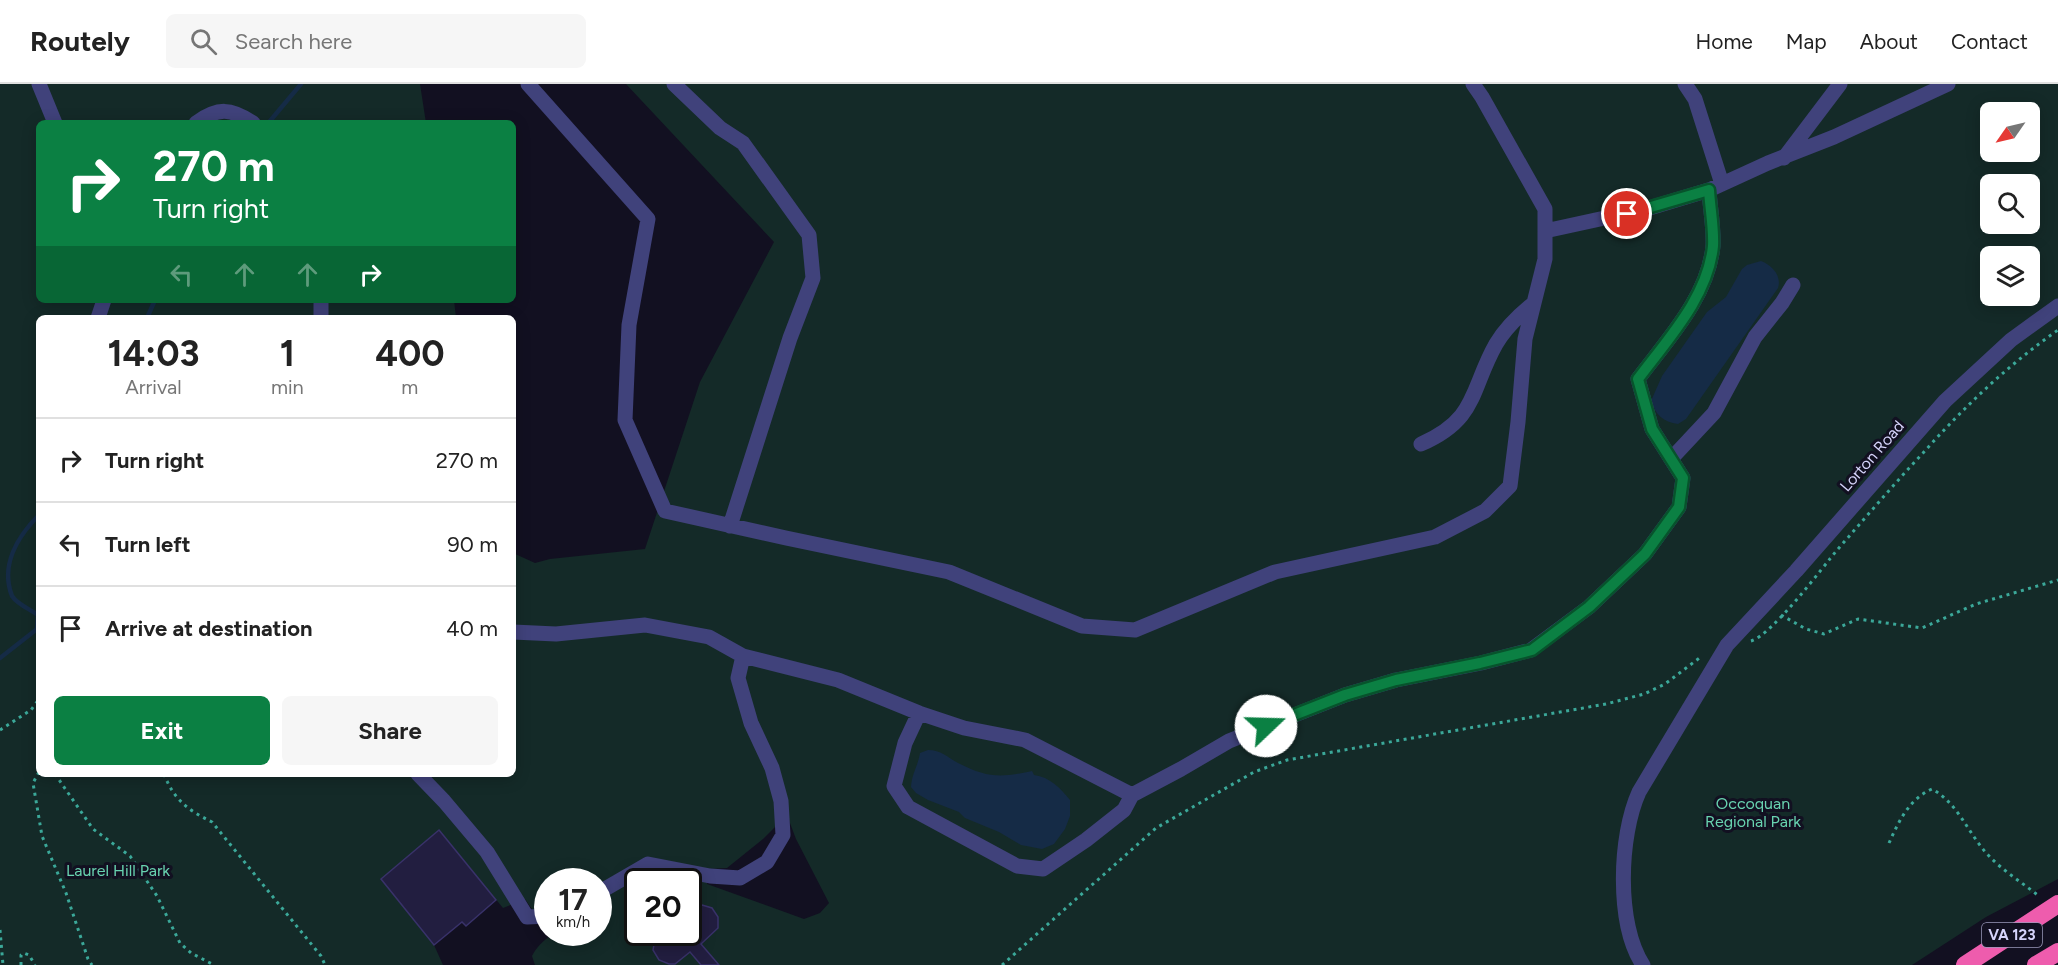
<!DOCTYPE html>
<style>
:root{--surface:#fff;--page:#f6f6f6;--text:#222;--muted:#767676;--line:#e0e0e0;--accent:#0b8043}
body{margin:0;font-family:Figtree,sans-serif;background:var(--page);color:var(--text);height:100vh;display:flex;flex-direction:column;font-size:22px;white-space:nowrap}
*{box-sizing:border-box;margin:0}
p{font-size:20px;color:var(--muted)}
.icon{flex:none;width:33px;height:33px;fill:none;stroke:currentColor;stroke-width:2;stroke-linecap:round;stroke-linejoin:round}
.map{position:relative;flex:1;overflow:hidden}
.side{position:absolute;left:36px;top:231px;width:480px;height:462px;display:flex;flex-direction:column;background:var(--surface);border-radius:9px;box-shadow:0 3px 15px #0003}
.side>*{flex:none}
.banner{position:absolute;left:36px;top:36px;width:480px;height:183px;border-radius:9px;box-shadow:0 3px 15px #0003;background:#0b8043;color:#fff;overflow:hidden}
.needle{width:39px;rotate:236deg}
.tools{position:absolute;left:1980px;top:18px;display:grid;gap:12px}
.tools a{display:grid;place-items:center;width:60px;height:60px;border-radius:9px;background:var(--surface);box-shadow:0 3px 15px #0003;font-size:30px}
.speed{position:absolute;left:534px;top:784px;display:flex;gap:12px;font-size:30px;font-weight:700;text-align:center}
.speed>*{display:grid;place-content:center;width:78px;height:78px;border-radius:50%;background:var(--surface);box-shadow:0 3px 15px #0003;line-height:1}
.speed small{font-size:15px;font-weight:400}
.speed .limit{border:3px solid #111;border-radius:9px;background:#fff;color:#111}
.pin{position:absolute;display:grid;place-items:center;width:51px;height:51px;color:#fff;margin:-26px;border:3px solid #fff;border-radius:50%;box-shadow:0 2px 6px #0007}
.me{position:absolute;width:66px;margin:-33px;rotate:69deg;stroke-linejoin:round;filter:drop-shadow(0 0 4px #0008)}
.turn{display:flex;align-items:center;gap:21px;height:126px;padding:0 18px;font-size:27px}
.turn .icon{width:78px;height:78px;stroke-width:2.5}
.turn b{display:block;font-size:42px;line-height:51px}
.lanes{display:flex;align-items:center;height:57px;padding:0 18px;background:#0003;justify-content:center;gap:30px;direction:ltr}
.lanes .off{opacity:.35}
.eta{display:flex;justify-content:space-evenly;align-items:center;height:102px;text-align:center}
.eta b{font-size:36px;font-weight:700;line-height:42px}
.cta{display:flex;gap:12px;margin-top:auto;padding:12px 18px}
.cta a{flex:1;height:69px;border-radius:9px;background:var(--accent);color:#fff;font-size:24px;font-weight:700;line-height:69px;text-align:center}
.cta a+a{background:var(--page);color:var(--text)}
ul{padding:0;list-style:none}
li{display:flex;align-items:center;gap:18px;height:84px;padding:0 18px;border-top:2px solid var(--line)}
li div{flex:1}
li b{display:block;font-size:22px}
li em{font-style:normal}
header{display:flex;align-items:center;gap:36px;box-sizing:border-box;height:84px;padding:0 30px;background:var(--surface);border-bottom:2px solid var(--line)}
header strong{font-size:28px}
nav{display:flex;gap:33px;margin-inline-start:auto;font-size:21px}
.search{width:420px;height:54px;background:var(--page);display:flex;align-items:center;gap:15px;box-sizing:border-box;padding:0 21px;border-radius:9px;color:var(--muted);font-size:22px}
.map>svg:first-child{display:block}
</style>
<header>
<strong>Routely</strong>
<div class="search"><svg class="icon" aria-label="search" viewBox="0 0 24 24"><circle cx="10" cy="10" r="6"/><path d="M15 15l6 6"/></svg>Search here</div>
<nav><a>Home</a><a>Map</a><a>About</a><a>Contact</a></nav>
</header>
<div class="map">
<svg width="2058" height="881" viewBox="0 0 2058 881">
<rect width="100%" height="100%" fill="#121021"/>
<path fill="#142a28" fill-rule="evenodd" d="M0,0H420L426,39H39V216H454L456,234H39V690H513V469L535,479L550,475L645,465L700,298L774,158L626,0H2058V795L1986,833L1912,881H535L532,872C549,842 568,849 598,849V798H548L547,826L534,828L525,815L503,824L439,746L382,796L434,861L443,881H0ZM1990,28H2030V68H1990ZM1990,100H2030V140H1990ZM1990,172H2030V212H1990ZM787,731L796,755L829,819L820,829L804,835L707,800V785L727,784L763,755ZM638,798H688V849H638Z"/>
<path fill="#152b46" d="M1761,177C1772,181 1782,192 1778,204L1686,335L1678,340C1663,338 1656,331 1651,317L1662,292L1707,228L1726,213L1742,185L1747,181Z
M928,666C941,666 947,673 958,679C988,694 1000,694 1032,687L1034,691C1050,693 1060,704 1070,716V732L1065,745L1054,760L1042,765L1021,761L999,748L965,734L959,728L928,716L916,709L911,703C912,689 918,682 920,669Z"/>
<g fill="none" stroke-linecap="round" stroke-linejoin="round">
<path stroke="#152b46" stroke-width="4.5" d="M270,37L301,0
M147,234L155,216
M0,574L37,545L38,531C30,525 18,521 12,512C0,481 18,452 39,431"/>
</g>
<path fill="#221e40" stroke="#39326a" stroke-width="1.5" d="M439,746L496,816L466,842L462,838L434,861L381,795Z
M702,821L712,824L718,833V844L701,860L719,881H701L690,868L675,880H669L659,876L653,866L655,855L659,849H688V828L696,822Z"/>
<g fill="none" stroke-linecap="round" stroke-linejoin="round">
<path stroke="#3ba899" stroke-width="3" stroke-dasharray="3 4.5" stroke-linecap="butt" d="M1781,531L1806,545L1824,550L1858,535L1922,544L1976,520L2058,496
M1751,557C1772,551 1822,484 1838,465C1866,433 1894,400 1923,369C1964,323 2008,281 2058,246
M0,646L31,626L39,615
M39,688L33,699L42,752L66,809L88,875L92,881
M55,690L93,745L130,772L157,812L180,859L191,869L214,881
M164,690C174,716 188,726 212,738L321,872L325,881
M1889,759C1899,737 1909,715 1932,705C1959,720 1968,750 1989,772C2003,787 2023,799 2040,813
M0,846L3,881
M21,881V871L24,869L29,871L35,881
M1002,881L1156,744L1254,688L1287,676L1606,620L1644,610L1665,600L1702,572"/>
<path stroke="#40427b" stroke-width="15" d="M39,0L55,39
M528,0L648,135L629,241L625,336L665,427L786,454L949,488L1082,542L1135,546L1275,488L1435,453L1485,427L1510,402L1518,338L1525,255L1545,175V125L1482,13L1473,0
M674,0L720,44L743,59L809,151L813,194L790,254L730,442
M1685,0L1695,15L1722,100
M196,39C218,23 231,24 253,39
M1784,74L1840,0
M1545,147L1646,125L1709,106L1768,79L1834,53L1948,0
M98,234L104,216
M321,234V216
M1421,360C1478,335 1470,306 1496,260C1506,243 1519,231 1534,219
M1671,375L1714,329L1755,253L1782,219L1793,201
M513,548L556,550L645,541L709,553L743,572L738,594L751,639L772,684L781,717L783,751L767,778L740,794L710,792L648,780L598,809
M743,572L838,596L919,629L905,659L894,702L908,723L1017,782L1043,785L1086,756L1124,726L1132,711L1025,656L964,644L919,629
M418,690L444,717L487,768L527,833L548,832
M1132,711L1181,685L1229,657L1345,611L1396,596L1481,579L1531,566L1589,523L1645,470L1679,423L1683,394L1652,345L1638,295C1667,256 1708,213 1713,162C1714,144 1710,124 1709,106
M1643,881C1616,840 1619,752 1639,708L1727,561L1796,487L1945,317L2011,256L2058,222"/>
<path stroke="#ee5cad" stroke-width="18" d="M1965,881L2058,820
M2036,881L2058,868"/>
</g>
<g fill="none" stroke-linecap="round" stroke-linejoin="round">
<defs>
<path id="route" d="M1266,642L1345,611L1396,596L1480,579L1532,566L1589,523L1645,470L1679,423L1683,394L1652,345L1638,295C1667,256 1708,213 1713,162C1714,144 1710,124 1709,106L1627,130"/>
</defs>
<use href="#route" stroke="#07532c" stroke-width="15"/>
<use href="#route" stroke="#0b8043" stroke-width="10"/>
</g>
<g text-anchor="middle" dominant-baseline="central" stroke-width="6" stroke-linejoin="round" paint-order="stroke">
<rect fill="#121021" stroke="#9b99ba" stroke-width="1.5" x="1982" y="839" width="60" height="24" rx="4.5"/>
<g font-size="15" font-weight="bold" fill="#d6d4fb">
<text x="2012" y="851">VA 123</text>
</g>
<g font-size="16" fill="#d6d4fb" stroke="#121021">
<text transform="translate(1872 372) rotate(-49)">Lorton Road</text>
</g>
<g font-size="16" fill="#68d3b0" stroke="#121021">
<text x="1753" y="719">Occoquan<tspan x="1753" dy="18">Regional Park</tspan></text>
<text x="118" y="786">Laurel Hill Park</text>
</g>
</g>
</svg>
<div class="tools">
<a><svg class="needle" viewBox="-14 -14 28 28"><path d="M0-13l5 13h-10z" fill="#e53935"/><path d="M0 13l5-13h-10z" fill="#767676"/></svg></a>
<a><svg class="icon" aria-label="search" viewBox="0 0 24 24"><circle cx="10" cy="10" r="6"/><path d="M15 15l6 6"/></svg></a>
<a><svg class="icon" aria-label="layers" viewBox="0 0 24 24"><path d="M12 4l9 5-9 5-9-5zM3 14l9 5 9-5"/></svg></a>
</div>
<div class="speed"><div>17<small>km/h</small></div><div class="limit">20</div></div>
<div class="pin" style="left:1627px;top:130px;background:#d93025"><svg class="icon" aria-label="arrive" viewBox="0 0 24 24"><path d="M6 21V4h12l-3 4 3 4H6"/></svg></div>
<svg class="me" style="left:1266px;top:642px" viewBox="-20 -20 40 40"><circle r="19" fill="#fff"/><path d="M0-13L10 11 0 6-10 11z" fill="#0b8043"/></svg>
<div class="banner">
<div class="turn"><svg class="icon" aria-label="right" viewBox="0 0 24 24"><path d="M7 20v-9h11M14 6l5 5-5 5"/></svg><div><b>270 m</b>Turn right</div></div>
<div class="lanes"><svg class="icon off" aria-label="left" viewBox="0 0 24 24"><path d="M17 20v-9H6M10 6l-5 5 5 5"/></svg><svg class="icon off" aria-label="ahead" viewBox="0 0 24 24"><path d="M12 20V5M6 11l6-6 6 6"/></svg><svg class="icon off" aria-label="ahead" viewBox="0 0 24 24"><path d="M12 20V5M6 11l6-6 6 6"/></svg><svg class="icon" aria-label="right" viewBox="0 0 24 24"><path d="M7 20v-9h11M14 6l5 5-5 5"/></svg></div>
</div>
<section class="side">
<div class="eta">
<div><b>14:03</b><p>Arrival</p></div>
<div><b>1</b><p>min</p></div>
<div><b>400</b><p>m</p></div>
</div>
<ul>
<li><svg class="icon" aria-label="right" viewBox="0 0 24 24"><path d="M7 20v-9h11M14 6l5 5-5 5"/></svg><div><b>Turn right</b></div><em>270 m</em></li>
<li><svg class="icon" aria-label="left" viewBox="0 0 24 24"><path d="M17 20v-9H6M10 6l-5 5 5 5"/></svg><div><b>Turn left</b></div><em>90 m</em></li>
<li><svg class="icon" aria-label="arrive" viewBox="0 0 24 24"><path d="M6 21V4h12l-3 4 3 4H6"/></svg><div><b>Arrive at destination</b></div><em>40 m</em></li>
</ul>
<div class="cta"><a>Exit</a><a>Share</a></div>
</section>
</div>
